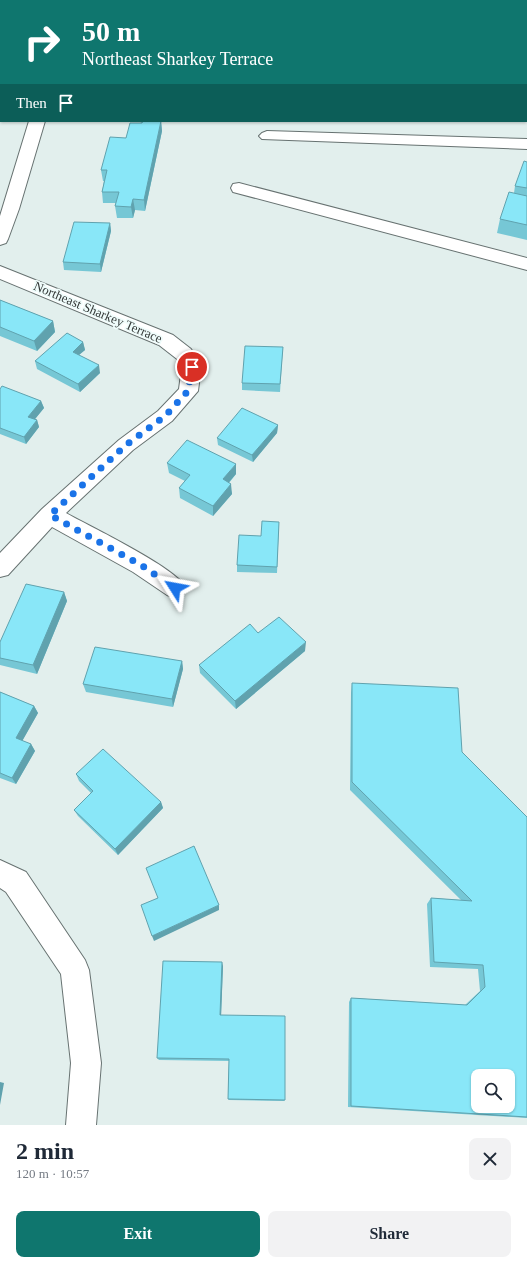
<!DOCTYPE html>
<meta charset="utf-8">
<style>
:root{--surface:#fff;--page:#f2f2f3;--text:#1f2937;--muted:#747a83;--accent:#0f766e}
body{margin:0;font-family:"Times New Roman",serif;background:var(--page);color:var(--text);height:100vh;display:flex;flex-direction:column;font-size:15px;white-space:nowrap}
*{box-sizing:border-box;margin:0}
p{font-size:13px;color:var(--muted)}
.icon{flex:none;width:22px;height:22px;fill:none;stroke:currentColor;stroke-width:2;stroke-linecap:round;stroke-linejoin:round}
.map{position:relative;height:1125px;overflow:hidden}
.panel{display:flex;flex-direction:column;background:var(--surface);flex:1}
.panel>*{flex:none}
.hud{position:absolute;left:0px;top:0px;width:527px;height:122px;box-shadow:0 1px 3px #0004;background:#0f766e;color:#fff;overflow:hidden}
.buttons{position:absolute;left:471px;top:1069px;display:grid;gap:8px}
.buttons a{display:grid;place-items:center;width:44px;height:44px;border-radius:8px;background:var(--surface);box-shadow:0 1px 3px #0004;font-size:20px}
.pin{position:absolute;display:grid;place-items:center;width:34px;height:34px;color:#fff;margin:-17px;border:2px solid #fff;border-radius:50%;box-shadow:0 1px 4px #0007}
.me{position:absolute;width:44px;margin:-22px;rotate:304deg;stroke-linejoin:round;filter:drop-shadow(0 0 3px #0008)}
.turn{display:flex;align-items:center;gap:14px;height:84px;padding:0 16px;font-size:18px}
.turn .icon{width:52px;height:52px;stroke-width:2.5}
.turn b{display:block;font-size:28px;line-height:34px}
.then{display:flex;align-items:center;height:38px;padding:0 16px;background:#0003;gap:8px;font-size:15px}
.round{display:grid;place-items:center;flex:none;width:42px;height:42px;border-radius:8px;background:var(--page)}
.overview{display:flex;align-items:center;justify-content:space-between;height:68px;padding:0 16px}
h1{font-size:24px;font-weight:700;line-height:30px}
.cta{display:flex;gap:8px;margin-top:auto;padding:8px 16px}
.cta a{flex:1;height:46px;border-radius:8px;background:var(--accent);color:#fff;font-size:16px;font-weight:700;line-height:46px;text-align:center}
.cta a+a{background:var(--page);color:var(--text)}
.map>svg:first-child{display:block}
</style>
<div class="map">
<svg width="527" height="1125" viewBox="0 0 527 1125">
<rect width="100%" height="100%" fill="#e2efed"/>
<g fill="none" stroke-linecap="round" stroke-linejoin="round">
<defs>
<path id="minor" d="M18,0H32V1H18Z
M79,0H93L78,1Z
M0,18H1V26H0Z
M29,121H45L19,209L8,239L6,243L0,245V216Z
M267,131L527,139V149L262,139L259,136L262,133Z
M239,183L527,258V270L233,192L231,188L233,184Z
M0,266L173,335L191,349L201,367L198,391L172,421L133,450L66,513C89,526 177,568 186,588L183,595L175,598L167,595L133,572L52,527L8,575L0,577V553L42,509L119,440L158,411L179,389L182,367L177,359L159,345L0,279Z
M0,860L26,872L85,960L89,970L101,1063L96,1125H66L71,1063L61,974L6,892L0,888Z"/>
<path id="major" d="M0,62H1V70H0Z
M526,76H527V84H526Z"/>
</defs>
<use href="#minor" stroke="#677271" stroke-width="2"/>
<use href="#major" stroke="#5db094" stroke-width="2"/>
<use href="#minor" fill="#fff" fill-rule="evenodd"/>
<use href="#major" fill="#aaf5dc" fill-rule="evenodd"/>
</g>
<path fill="#76c7d5" d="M140,121H161L162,131L145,211L135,210L133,218H117L115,206L116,203H103L102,192L104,181H103L101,170L126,138L142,123H141Z
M527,162V240L497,233L500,219L514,193L515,186Z
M110,223L111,231L101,272L64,270L63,262Z
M0,300L53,321L55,332L37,351L0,336Z
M83,342L85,350L79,355L100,373L80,392L37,369L35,361Z
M283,347L280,392L242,390V383Z
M0,389L41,401L44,408L35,419L37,420L39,427L26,444L0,434Z
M278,425L277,433L253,462L218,445L217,438Z
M167,463L236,474L229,483L232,494L213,516L180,498L179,488L185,481L169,473Z
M279,522L277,573L237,572V565Z
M64,592L67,601L37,674L0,665V642Z
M258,633L305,651L236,709L200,673L199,665Z
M182,661L183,669L173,707L86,692L83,684Z
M352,683L462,752L527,817V1118L348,1107L349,1002L351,998L465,1005L480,991L478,969L430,967L427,904L431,898L461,900L350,790L351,693Z
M0,692L34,706L38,713L22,741L31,744L35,751L16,784L0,778Z
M76,774L161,802L163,808L118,855L78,816L74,810L91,793L79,781Z
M223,966L221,1015L285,1100L284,1101L229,1100L228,1099L229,1061L159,1060L157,1058Z"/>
<path fill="#60a2ae" d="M161,121L162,131L145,211L144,200Z
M133,199L135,210L133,218L131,207Z
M110,223L111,231L101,272L100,264Z
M53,321L55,332L37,351L34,341Z
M83,342L85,350L74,359L73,352Z
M99,365L100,373L80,392L78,384Z
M41,401L44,408L31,424L28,417Z
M37,420L39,427L26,444L24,437Z
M278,425L277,433L253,462L252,455Z
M236,464V474L223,489V479Z
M231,484L232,494L213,516V506Z
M64,592L67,601L37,674L33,665Z
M306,642L305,651L236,709L235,701Z
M182,661L183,669L173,707L172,699Z
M34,706L38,713L20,745L16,738Z
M31,744L35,751L16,784L12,778Z
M161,802L163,808L118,855L115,849Z
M219,905V910L154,941L152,936Z
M222,962L223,966L221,1018L220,1015Z
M0,1082L4,1083L0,1105Z"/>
<path fill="#89e7f8" stroke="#60a2ae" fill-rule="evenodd" d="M143,121H161L144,200L133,199L131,207L115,206L119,192H102L107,170H101L110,137L126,138L130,123H142Z
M524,161L527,162V188L515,186Z
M509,192L527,196V225L500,219Z
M74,222L110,223L100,264L63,262Z
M0,300L53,321L34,341L0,327Z
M67,333L83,342L73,352L99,365L78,384L35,361Z
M245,346L283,347L280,384L242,383Z
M2,386L41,401L28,417L37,420L24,437L0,428V389Z
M242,408L278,425L252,455L217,438Z
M187,440L236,464L223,479L231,484L213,506L179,488L190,475L167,463Z
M262,521L279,522L277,567L237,565L239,535L261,536Z
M26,584L64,592L33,665L0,658V642Z
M279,617L306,642L235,701L199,665L250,624L258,633Z
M95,647L182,661L172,699L83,684Z
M352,683L458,688L462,752L527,817V1117L351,1106V998L467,1005L485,987L483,965L434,962L431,898L472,901L352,782ZM478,1076H508V1106H478Z
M0,692L34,706L16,738L31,744L12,778L0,773Z
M103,749L161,802L115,849L74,810L93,791L76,774Z
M194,846L219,905L152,936L141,905L158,898L146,868Z
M163,961L222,962L220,1015L285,1016V1100L228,1099L229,1059L157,1058Z"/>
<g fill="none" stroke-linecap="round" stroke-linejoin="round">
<path stroke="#1a73e8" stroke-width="7" stroke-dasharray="0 12.6" d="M175,588L141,565L50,515L126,445L165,416L188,391L192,367"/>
</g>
<g text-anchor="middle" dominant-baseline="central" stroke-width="3.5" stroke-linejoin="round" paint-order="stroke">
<g font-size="13" fill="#353a39" stroke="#effcfb">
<text transform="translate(98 312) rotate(23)">Northeast Sharkey Terrace</text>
</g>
</g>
</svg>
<div class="buttons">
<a><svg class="icon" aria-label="search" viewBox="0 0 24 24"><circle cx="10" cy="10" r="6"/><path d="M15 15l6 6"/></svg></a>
</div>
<div class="pin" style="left:192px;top:367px;background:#d93025"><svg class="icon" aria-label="arrive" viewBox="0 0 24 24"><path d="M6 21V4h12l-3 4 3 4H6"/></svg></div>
<svg class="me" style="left:175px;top:588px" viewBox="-20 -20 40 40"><path d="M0-17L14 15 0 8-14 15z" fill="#1a73e8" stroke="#fff" stroke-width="4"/></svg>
<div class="hud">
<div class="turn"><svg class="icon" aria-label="right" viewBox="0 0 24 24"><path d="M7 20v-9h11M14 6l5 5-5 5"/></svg><div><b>50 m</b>Northeast Sharkey Terrace</div></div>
<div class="then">Then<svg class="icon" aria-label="arrive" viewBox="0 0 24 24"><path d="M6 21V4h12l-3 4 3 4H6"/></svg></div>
</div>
</div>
<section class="panel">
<div class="overview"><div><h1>2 min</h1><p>120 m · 10:57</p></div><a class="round"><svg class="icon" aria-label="close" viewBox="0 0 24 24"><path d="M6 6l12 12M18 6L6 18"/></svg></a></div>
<div class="cta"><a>Exit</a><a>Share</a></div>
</section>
